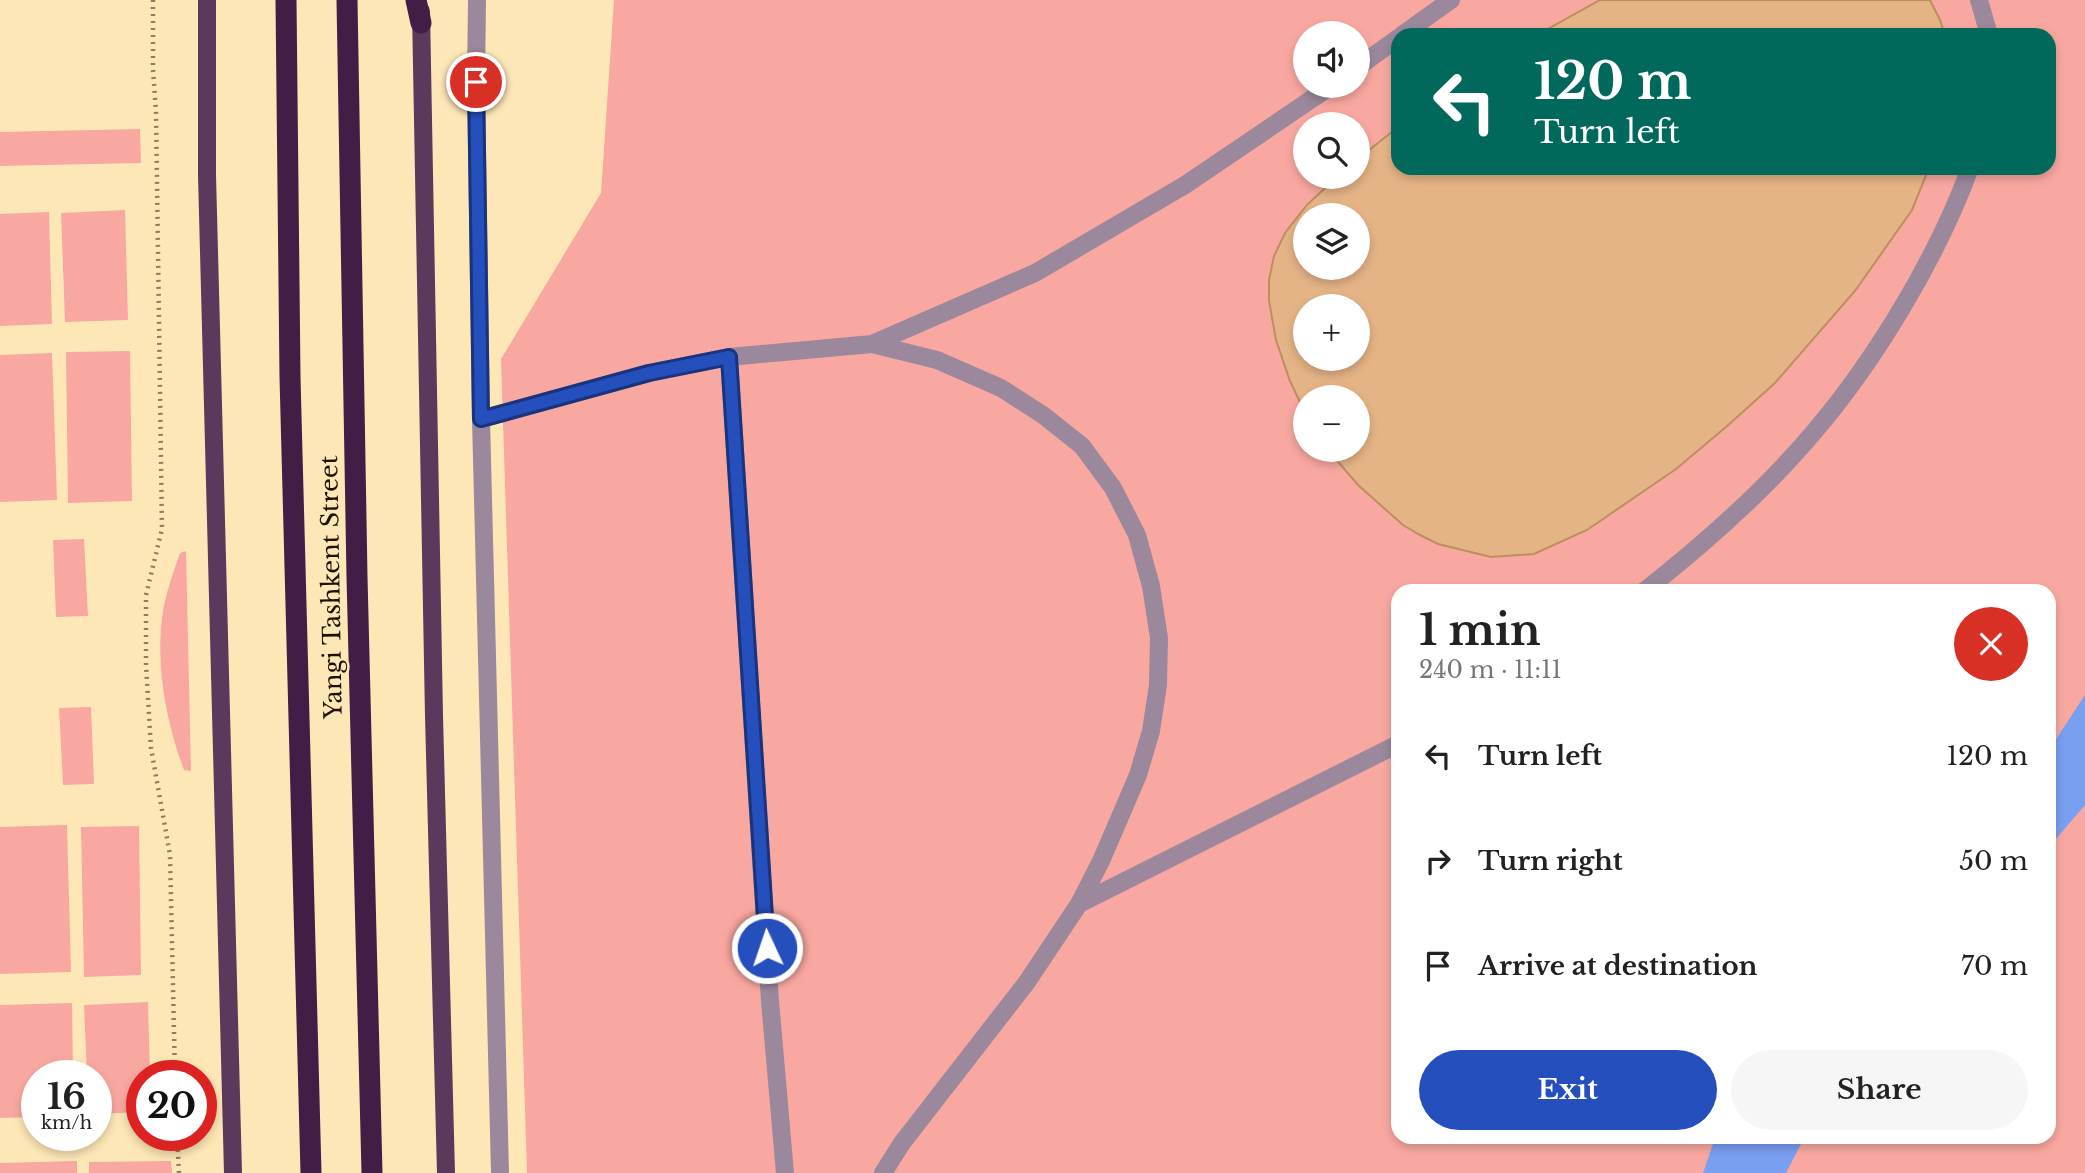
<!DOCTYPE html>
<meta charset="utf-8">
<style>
:root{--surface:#fff;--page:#f6f6f6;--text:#222;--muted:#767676;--accent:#264fbe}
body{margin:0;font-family:"Libre Baskerville",serif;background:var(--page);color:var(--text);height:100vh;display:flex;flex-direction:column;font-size:26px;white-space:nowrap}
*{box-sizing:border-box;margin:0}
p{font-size:23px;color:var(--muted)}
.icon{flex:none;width:38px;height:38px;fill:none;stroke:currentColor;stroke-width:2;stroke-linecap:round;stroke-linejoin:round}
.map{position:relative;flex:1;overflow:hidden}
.sheet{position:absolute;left:1391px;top:584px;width:665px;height:560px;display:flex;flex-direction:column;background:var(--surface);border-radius:21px;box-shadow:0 4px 10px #0003}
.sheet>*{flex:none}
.hud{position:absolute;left:1391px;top:28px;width:665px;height:147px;border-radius:21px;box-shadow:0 4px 10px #0003;background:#00695c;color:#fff;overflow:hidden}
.tools{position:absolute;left:1293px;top:21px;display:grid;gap:14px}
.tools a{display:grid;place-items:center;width:77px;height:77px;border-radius:50%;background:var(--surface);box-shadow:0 4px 10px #0003;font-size:35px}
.speed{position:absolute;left:21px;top:1060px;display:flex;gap:14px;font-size:35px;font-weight:700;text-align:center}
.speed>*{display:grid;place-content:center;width:91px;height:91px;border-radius:50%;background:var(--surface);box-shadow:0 4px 10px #0003;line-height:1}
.speed small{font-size:18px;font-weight:400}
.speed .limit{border:10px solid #d22;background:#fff;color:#111}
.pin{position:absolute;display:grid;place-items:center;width:60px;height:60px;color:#fff;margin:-30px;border:4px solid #fff;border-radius:50%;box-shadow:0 2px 7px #0007}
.me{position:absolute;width:77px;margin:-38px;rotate:357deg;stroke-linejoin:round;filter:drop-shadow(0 0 5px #0008)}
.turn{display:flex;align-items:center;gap:24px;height:147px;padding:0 28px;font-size:32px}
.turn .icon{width:91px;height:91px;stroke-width:2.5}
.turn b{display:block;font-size:49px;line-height:60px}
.round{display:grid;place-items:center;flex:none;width:74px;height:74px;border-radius:37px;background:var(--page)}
.head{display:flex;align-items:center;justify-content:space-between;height:119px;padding:0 28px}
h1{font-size:42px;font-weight:700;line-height:52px}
.button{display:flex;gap:14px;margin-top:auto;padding:14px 28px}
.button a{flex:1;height:80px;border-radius:42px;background:var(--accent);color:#fff;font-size:28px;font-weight:700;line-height:80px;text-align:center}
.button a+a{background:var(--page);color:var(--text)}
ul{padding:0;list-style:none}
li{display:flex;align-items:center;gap:21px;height:105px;padding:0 28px}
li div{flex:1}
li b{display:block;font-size:26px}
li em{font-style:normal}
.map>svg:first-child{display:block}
</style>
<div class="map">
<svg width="2085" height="1173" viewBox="0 0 2085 1173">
<rect width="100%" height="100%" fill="#fee7b7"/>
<path fill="#f9a8a1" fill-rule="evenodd" d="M614,0H2085V1173H527L501,359L601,193ZM1306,33H1358V86H1306ZM1398,35H2049V168H1398ZM1306,124H1358V177H1306ZM1306,215H1358V268H1306ZM1306,306H1358V359H1306ZM1306,397H1358V450H1306ZM1398,592H2049V1138H1398Z
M140,129L141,163L0,166V132Z
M125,210L128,320L65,322L61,213Z
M49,212L52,324L0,326V214Z
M130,351L132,501L68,503L66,352Z
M52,353L57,500L0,502V355Z
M84,539L88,616L56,617L53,540Z
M186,551L191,771L184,770C165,719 154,659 164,605C168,587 174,570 180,553Z
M91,707L94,784L63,785L59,708Z
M67,825L71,972L0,974V827Z
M139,826L141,975L84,977L81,827Z
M148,1002L150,1076H142V1112L96,1114V1076H87L84,1005Z
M72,1003L73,1076H37V1117L0,1118V1005Z
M77,1161V1173H0V1163Z
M171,1161L172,1173H89V1162Z"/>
<path fill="#799ff1" d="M2085,695V805L2049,847V750Z
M1715,1138H1804L1786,1173H1703Z"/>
<path fill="#e5b486" stroke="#bc8e60" stroke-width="2" fill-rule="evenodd" d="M1600,0H1930L1940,20L1945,35H1537Z
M1398,127V168H1929L1912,210L1855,291L1775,383L1726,427L1676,469L1587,530L1534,554L1491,557L1438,544L1420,535L1403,525L1358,485L1328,450H1358V397H1306V415L1290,381L1276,340L1269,301V280L1274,256L1285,233L1307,205L1337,177H1358V159ZM1306,215H1358V268H1306ZM1306,306H1358V359H1306Z"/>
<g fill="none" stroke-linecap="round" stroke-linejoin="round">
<path stroke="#8e7d5c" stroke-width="4.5" stroke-dasharray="2 5" stroke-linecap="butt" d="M153,0V70L156,111L162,529L146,595V665L151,748L170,855L175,1076
M177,1136L179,1173"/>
<path stroke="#9b889c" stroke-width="18" d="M477,0L476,82L481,419L500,1173
M1979,0L1989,35
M1402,35L1451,0
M1358,67L1398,38
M872,344L1035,273L1185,185L1331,86
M481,419L649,373L729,357
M1643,592C1703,545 1765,490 1814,432C1876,359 1937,258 1970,168
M1079,904L1398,744
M785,1173L770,1001L729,357L872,344L937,360L1001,388L1043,415L1082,446L1113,488L1137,535L1151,586L1159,638L1158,685L1151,731L1138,775L1101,861L1079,904L1027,982L902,1143L883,1173"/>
<path stroke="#5a395c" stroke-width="18" d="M207,0V175L233,1173
M421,11L434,716L446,1173"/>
<path stroke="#421d45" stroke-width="21" d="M286,0L290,377L311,1173
M347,0L357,577L372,1173
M416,0L421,23"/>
</g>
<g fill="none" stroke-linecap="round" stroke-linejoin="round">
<defs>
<path id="route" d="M476,82L481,419L649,373L729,357L767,948"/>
</defs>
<use href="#route" stroke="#19337c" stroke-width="18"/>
<use href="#route" stroke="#264fbe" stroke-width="12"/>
</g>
<g text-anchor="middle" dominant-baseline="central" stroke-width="5" stroke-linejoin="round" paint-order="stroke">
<g font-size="24" fill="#1d1200" stroke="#fee7b7">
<text transform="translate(331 587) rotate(-91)">Yangi Tashkent Street</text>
</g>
</g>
</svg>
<div class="tools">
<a><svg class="icon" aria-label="sound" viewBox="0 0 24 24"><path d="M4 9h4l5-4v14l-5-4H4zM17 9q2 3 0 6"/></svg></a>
<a><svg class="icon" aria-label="search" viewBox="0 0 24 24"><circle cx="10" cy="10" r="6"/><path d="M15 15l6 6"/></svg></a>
<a><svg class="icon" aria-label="layers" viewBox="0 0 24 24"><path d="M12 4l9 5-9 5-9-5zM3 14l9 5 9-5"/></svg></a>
<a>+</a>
<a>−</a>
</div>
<div class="speed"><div>16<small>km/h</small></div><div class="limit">20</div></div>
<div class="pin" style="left:476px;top:82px;background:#d93025"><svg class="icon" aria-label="arrive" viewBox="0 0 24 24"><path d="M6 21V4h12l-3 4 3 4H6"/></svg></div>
<svg class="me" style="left:767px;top:948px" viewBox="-20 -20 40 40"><circle r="17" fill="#264fbe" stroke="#fff" stroke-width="3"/><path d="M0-11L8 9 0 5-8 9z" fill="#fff"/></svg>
<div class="hud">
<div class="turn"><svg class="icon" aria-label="left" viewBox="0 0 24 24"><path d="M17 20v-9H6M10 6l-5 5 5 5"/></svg><div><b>120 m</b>Turn left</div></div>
</div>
<section class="sheet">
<div class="head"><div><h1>1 min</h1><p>240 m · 11:11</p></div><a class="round" style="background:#d93025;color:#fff"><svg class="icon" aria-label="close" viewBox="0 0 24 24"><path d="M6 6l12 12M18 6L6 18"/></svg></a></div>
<ul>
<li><svg class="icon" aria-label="left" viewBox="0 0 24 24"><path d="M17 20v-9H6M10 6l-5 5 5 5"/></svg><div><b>Turn left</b></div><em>120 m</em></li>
<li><svg class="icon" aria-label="right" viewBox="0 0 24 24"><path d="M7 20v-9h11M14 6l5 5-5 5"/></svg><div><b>Turn right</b></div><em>50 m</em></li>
<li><svg class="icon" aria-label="arrive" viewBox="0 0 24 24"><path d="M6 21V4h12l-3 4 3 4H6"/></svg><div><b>Arrive at destination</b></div><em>70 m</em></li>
</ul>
<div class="button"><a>Exit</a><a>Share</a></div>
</section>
</div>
